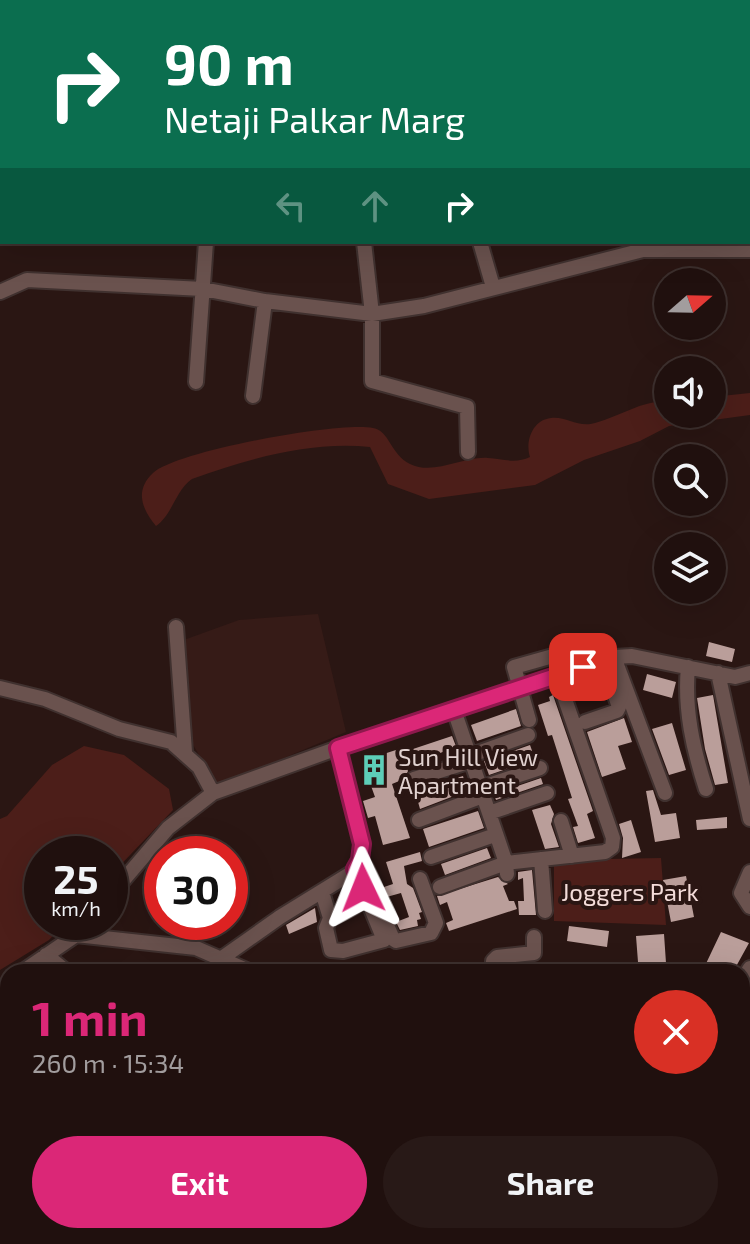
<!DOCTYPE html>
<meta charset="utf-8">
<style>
:root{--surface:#20100e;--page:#281917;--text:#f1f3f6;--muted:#a29d9e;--line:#3d302e;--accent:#db2777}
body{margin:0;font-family:"Exo 2",sans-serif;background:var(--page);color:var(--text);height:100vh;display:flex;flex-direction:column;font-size:30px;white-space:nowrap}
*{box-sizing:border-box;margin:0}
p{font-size:26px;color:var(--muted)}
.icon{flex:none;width:44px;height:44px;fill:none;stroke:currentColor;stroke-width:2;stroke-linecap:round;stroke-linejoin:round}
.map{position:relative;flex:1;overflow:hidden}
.details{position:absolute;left:0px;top:964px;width:750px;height:280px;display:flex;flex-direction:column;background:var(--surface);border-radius:24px 24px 0 0;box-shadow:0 8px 32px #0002,0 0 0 2px var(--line)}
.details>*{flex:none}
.banner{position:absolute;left:0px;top:0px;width:750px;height:244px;box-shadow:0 8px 32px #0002,0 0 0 2px var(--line);background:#0b6e4f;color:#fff;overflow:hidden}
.needle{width:52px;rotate:70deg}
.fabs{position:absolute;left:654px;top:268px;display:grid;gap:16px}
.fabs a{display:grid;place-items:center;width:72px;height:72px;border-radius:50%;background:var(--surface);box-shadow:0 8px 32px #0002,0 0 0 2px var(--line);font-size:40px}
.speed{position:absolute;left:24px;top:836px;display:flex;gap:16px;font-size:40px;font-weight:700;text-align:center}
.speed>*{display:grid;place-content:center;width:104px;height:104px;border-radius:50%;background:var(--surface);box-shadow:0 8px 32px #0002,0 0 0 2px var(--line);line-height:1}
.speed small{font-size:20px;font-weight:400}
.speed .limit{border:12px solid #d22;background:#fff;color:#111}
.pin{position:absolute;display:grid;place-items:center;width:68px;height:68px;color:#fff;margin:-34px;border-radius:16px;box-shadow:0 4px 12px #0006}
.me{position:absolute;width:88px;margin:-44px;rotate:358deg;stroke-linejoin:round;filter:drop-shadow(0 0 6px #0008)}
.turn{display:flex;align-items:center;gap:28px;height:168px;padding:0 32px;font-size:36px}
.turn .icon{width:104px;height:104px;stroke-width:2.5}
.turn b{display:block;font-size:56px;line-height:68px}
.lanes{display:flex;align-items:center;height:76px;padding:0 32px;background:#0003;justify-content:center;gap:40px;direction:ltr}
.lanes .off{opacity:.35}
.round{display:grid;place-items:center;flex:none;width:84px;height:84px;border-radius:42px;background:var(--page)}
.overview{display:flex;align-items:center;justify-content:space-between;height:136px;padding:0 32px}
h1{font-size:48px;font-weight:700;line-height:60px;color:var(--accent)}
.cta{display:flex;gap:16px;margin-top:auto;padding:16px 32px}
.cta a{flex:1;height:92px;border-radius:48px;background:var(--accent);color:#fff;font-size:32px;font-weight:700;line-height:92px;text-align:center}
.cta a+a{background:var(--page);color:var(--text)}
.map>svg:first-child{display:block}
</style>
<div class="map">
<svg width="750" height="1244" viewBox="0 0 750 1244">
<rect width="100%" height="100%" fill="#2a1613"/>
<path fill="#361b17" d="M318,614L346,732L217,786L192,743L181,641L239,620Z
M0,1088L8,1096V1236H71L75,1244H0V1219L7,1200L0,1177Z"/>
<path fill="#4c1e19" d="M750,393V415L669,426L640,441L584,460L535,485L429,499L388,484L370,447C309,441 248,459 192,479C175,491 173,514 156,526C141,508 135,490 153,473C176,451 340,421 373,428C390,431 390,454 410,464C434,476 463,456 488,458C503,459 516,464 530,457C525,442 532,420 551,418C566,416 578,428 595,423C621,416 640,401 668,401V414H712V397Z
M84,746L124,755L169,789L173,810L110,876V854H42V922H66L49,940L0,970V819L7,816L52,765Z
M661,858L666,925L554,921V860Z"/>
<path fill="#ba9e9a" d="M709,642L735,649L732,662L706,656Z
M647,674L676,682L672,698L643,690Z
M553,695L593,811L587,814L595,838L578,843L573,827L578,826L568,799L572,798L552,735L548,736L538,705L550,701L549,697Z
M713,695L728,783L715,785L705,749L697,698Z
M516,709L521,726L477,741L471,725Z
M624,718L632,742L618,746L626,769L602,777L587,732Z
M672,723L686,770L669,775L652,729Z
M452,736L459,754L450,757L448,750L406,766L408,771L404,779L392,784L410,838L383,845L375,816L368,818L363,801L375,797L362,761L399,749L401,753Z
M530,745L535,759L489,775L484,761Z
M463,776L467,791L420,809L415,791Z
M541,778L543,784L496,800L494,794Z
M653,790L661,815L676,813L680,838L655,842L646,791Z
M550,805L554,814L551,824L559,847L545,849L532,810Z
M478,811L484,828L429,847L423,829Z
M727,817V828L697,830L696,820Z
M631,820L641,852L622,858L623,838L619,824Z
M487,848L491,858L445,875L441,864Z
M420,852L422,861L404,866L407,884L413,888L422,912L419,913L421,919L417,920L418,926L400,930L396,922L409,917L401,893L383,898L381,888L393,884L386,862Z
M532,870L536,915H519L518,901H524L523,878L518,880V872Z
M686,876L694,917L671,922L663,880Z
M498,877L508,884L503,886L509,901H514L517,909L449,931L446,923L453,920L447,902L440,905L437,896Z
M315,908L317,922L289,934L286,925Z
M569,926L609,931L607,947L567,941Z
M721,932L749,943L733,972H702Z
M664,934L666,963L693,962V972H625V962H638L636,936Z
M0,1007L8,1014L7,1055L0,1052Z"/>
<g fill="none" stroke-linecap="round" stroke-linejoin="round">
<defs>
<path id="minor" d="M149,0L150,2
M333,0V2
M382,0V2
M594,0L595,2
M478,2V0
M364,242L372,314V381L467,407L468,452
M480,242L493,287
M0,292L27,280L203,289L265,301L372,314L424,306L643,250H750
M196,382L206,242
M253,396L265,301
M176,627L185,752
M614,657L665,793
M688,667C684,709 693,749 706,789
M718,673L750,819
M0,688L45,699L119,729L171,742L199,767L213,793
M454,710L506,863L605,852L612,847L613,838L557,676
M529,720L514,667L553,656L558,659L563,674
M585,722L617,711L619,707L603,661
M469,756L528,735
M414,779L471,761
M480,788L540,768
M489,813L547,793
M419,820L483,796
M561,821L572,856
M431,857L495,835
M541,859L545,911
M750,872L741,893L750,907
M440,887L506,863L507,874
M322,892L330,918L326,928L331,950L343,951L384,940L355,869
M110,896L168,828L213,793L338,748L614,657L632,656L735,677L750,673
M386,923L393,939L396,941L431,933L436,923L420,879
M46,955L67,972
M222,958L280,917L353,872L360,860L362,844L338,748
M22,972L76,935L196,948L251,972
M494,972L493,961L497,957L534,953V937
M742,981L750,968
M0,993L8,1000
M742,1060L750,1064
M0,1062L8,1069
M0,1075L8,1082
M91,1236L94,1244
M474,1236L482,1244"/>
</defs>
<use href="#minor" stroke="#40312f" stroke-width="18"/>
<path stroke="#685653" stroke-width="2" stroke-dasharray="4 4" stroke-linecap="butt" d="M748,105L750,117
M748,184H750
M340,902L352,897"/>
<use href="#minor" stroke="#6a524e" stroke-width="14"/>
</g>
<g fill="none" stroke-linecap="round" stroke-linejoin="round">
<defs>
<path id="route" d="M363,888L355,869L360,860L362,844L338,748L583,667"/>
</defs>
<use href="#route" stroke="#8e194d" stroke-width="20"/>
<use href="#route" stroke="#db2777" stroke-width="14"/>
</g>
<defs>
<symbol id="building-bare" viewBox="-9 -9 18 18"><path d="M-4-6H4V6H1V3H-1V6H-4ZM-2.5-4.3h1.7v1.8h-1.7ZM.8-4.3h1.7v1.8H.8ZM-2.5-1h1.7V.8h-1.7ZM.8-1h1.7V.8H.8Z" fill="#5dceb8" stroke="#2a1613" stroke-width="2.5" paint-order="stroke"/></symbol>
</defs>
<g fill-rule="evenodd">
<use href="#building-bare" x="352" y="748" width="44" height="44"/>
</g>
<g text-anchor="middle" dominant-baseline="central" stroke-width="8" stroke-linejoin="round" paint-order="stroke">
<g font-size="24" fill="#e1d2d0" stroke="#2a1613" text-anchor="start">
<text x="398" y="756">Sun Hill View<tspan x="398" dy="28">Apartment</tspan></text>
</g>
<g font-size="24" fill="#f3dcd9" stroke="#2a1613">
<text x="630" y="891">Joggers Park</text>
</g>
</g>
</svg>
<div class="fabs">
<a><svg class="needle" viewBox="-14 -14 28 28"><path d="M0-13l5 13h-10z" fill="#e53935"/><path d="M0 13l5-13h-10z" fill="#a29d9e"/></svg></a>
<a><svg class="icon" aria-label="sound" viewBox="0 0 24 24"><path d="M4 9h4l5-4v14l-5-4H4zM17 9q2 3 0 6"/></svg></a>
<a><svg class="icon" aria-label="search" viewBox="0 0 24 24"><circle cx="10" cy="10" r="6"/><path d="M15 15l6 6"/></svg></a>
<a><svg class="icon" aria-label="layers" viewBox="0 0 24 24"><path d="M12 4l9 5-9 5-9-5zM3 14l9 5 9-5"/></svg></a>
</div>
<div class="speed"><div>25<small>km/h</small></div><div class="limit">30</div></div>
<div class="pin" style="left:583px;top:667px;background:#d93025"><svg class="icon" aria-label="arrive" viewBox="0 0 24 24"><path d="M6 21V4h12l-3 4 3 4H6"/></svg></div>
<svg class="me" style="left:363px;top:888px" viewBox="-20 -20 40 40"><path d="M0-17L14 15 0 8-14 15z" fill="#db2777" stroke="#fff" stroke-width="4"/></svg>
<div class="banner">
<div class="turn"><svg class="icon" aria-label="right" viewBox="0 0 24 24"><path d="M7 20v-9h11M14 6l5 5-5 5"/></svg><div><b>90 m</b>Netaji Palkar Marg</div></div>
<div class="lanes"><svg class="icon off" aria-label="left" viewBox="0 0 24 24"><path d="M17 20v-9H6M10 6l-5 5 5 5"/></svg><svg class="icon off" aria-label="ahead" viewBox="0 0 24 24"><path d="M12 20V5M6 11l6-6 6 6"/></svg><svg class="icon" aria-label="right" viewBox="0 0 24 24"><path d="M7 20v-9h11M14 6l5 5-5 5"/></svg></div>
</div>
<section class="details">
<div class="overview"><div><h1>1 min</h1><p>260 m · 15:34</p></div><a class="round" style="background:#d93025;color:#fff"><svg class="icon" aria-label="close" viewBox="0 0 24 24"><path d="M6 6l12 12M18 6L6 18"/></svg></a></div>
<div class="cta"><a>Exit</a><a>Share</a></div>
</section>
</div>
